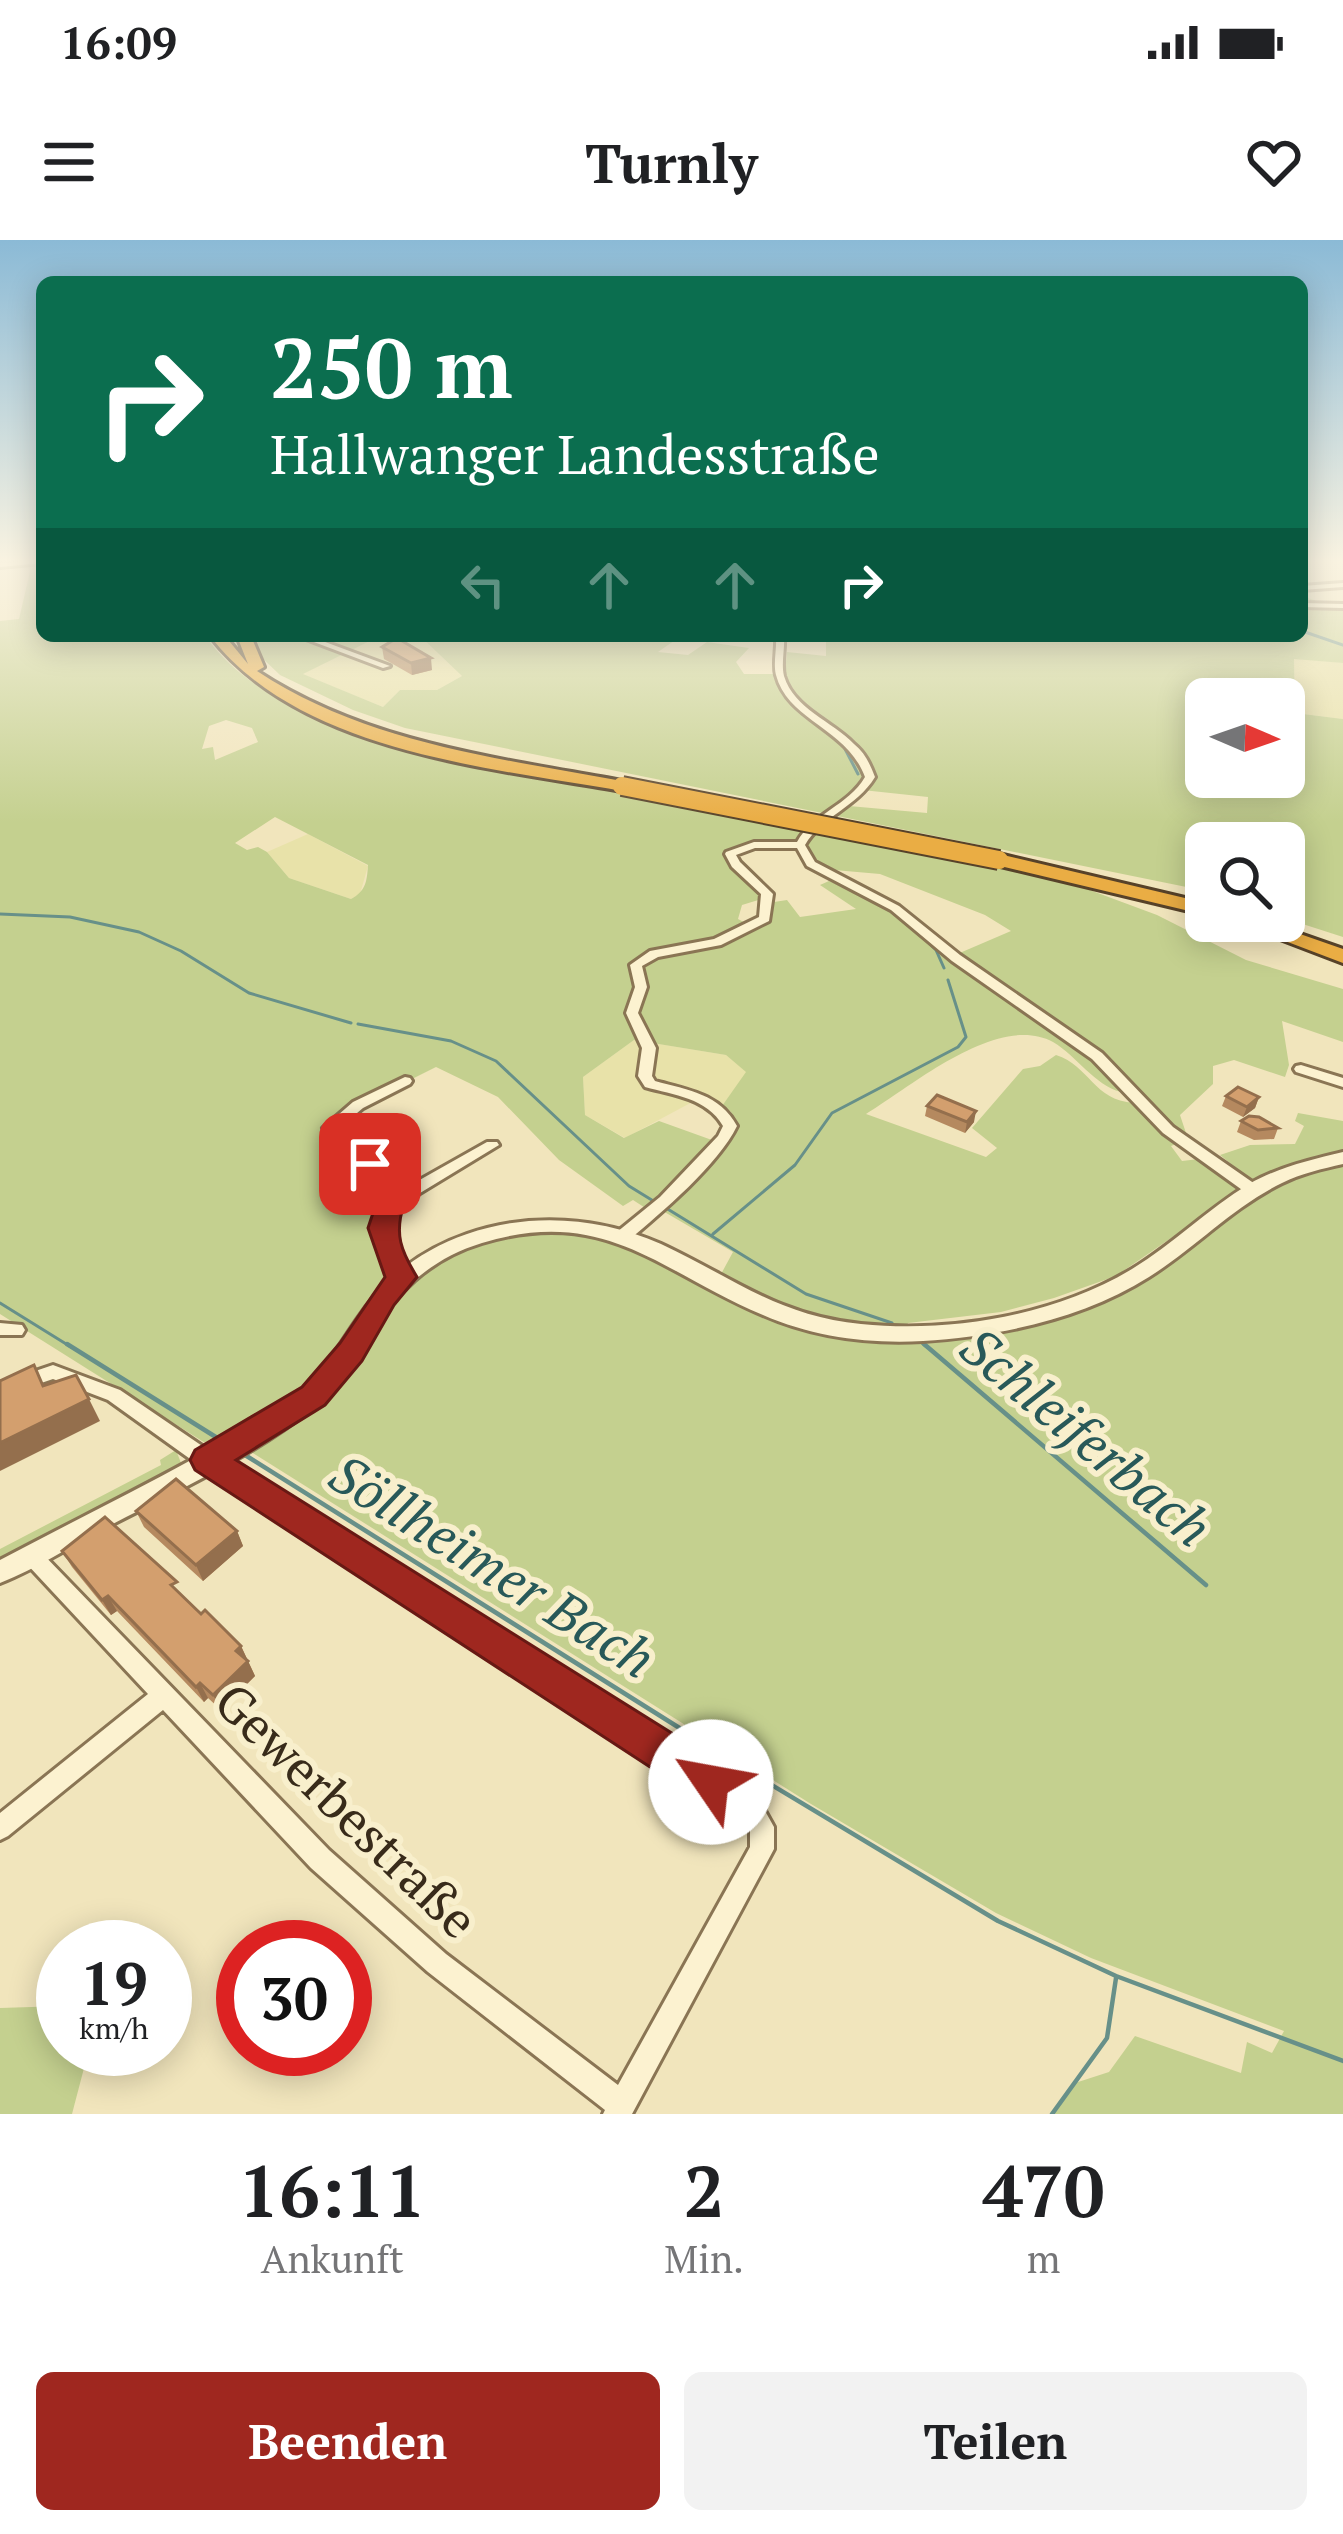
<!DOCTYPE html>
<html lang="de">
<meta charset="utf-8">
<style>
:root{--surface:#fff;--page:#f2f2f2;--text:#202124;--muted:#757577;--accent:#9f271f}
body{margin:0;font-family:"PT Serif",serif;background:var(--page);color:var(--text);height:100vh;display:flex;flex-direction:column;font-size:45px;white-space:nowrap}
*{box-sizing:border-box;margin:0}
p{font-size:39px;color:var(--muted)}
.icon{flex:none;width:66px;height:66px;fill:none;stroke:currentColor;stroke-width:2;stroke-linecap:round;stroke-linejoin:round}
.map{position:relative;height:1874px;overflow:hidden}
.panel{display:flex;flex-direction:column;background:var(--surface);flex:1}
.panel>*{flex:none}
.hud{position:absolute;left:36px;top:36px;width:1272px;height:366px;border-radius:18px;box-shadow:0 6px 30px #0003;background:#0b6e4f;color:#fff;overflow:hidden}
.needle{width:78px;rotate:92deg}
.tools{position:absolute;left:1185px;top:438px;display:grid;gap:24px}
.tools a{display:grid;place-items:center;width:120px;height:120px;border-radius:18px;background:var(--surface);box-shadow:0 6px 30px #0003;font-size:60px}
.speed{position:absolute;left:36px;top:1680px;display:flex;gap:24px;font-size:60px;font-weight:700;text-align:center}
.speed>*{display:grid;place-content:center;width:156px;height:156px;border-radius:50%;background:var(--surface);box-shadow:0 6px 30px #0003;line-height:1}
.speed small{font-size:30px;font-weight:400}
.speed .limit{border:18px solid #d22;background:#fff;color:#111}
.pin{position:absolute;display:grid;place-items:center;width:102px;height:102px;color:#fff;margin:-51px;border-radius:24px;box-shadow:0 6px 18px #0006}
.me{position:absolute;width:132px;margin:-66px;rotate:303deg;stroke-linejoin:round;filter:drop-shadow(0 0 9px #0008)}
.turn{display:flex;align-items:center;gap:42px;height:252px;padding:0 36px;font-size:54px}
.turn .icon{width:156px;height:156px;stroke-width:2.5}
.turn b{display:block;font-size:84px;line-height:102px}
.lanes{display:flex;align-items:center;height:114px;padding:0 36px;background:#0003;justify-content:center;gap:60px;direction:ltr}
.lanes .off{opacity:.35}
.eta{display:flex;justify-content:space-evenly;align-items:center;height:204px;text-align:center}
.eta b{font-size:72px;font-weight:800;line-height:84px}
.cta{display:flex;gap:24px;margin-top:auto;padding:24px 36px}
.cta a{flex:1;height:138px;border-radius:18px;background:var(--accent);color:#fff;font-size:48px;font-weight:800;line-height:138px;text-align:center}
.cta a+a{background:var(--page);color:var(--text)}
.status{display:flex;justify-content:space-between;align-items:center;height:84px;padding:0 60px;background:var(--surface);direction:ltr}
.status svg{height:33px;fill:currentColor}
header{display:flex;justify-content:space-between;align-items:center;height:156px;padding:0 36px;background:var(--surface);font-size:54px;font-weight:800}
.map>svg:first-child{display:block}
</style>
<div class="status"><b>16:09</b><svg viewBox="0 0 49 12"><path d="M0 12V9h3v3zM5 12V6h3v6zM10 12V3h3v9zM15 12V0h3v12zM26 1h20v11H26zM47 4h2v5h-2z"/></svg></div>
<header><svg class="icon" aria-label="menu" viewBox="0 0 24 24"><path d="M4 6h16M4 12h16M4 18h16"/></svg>Turnly<svg class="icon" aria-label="heart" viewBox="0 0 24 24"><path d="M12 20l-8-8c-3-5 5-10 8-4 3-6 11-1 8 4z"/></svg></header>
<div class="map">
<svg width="1343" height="1874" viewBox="0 0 1343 1874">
<rect width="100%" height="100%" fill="#f1e5bc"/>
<path fill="#e8e2a9" d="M380,396H420L462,436L437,450H400L383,467L302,434Z
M1294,418L1343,423V479L1295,473Z
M308,594L368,626L360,654L351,659L289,638L267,612Z
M634,800L726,815L747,832L722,866L696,860L625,898L585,875L583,837Z"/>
<path fill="#c4d08f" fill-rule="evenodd" d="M42,321V396H205C246,451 304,474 367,495L1052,636L1157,675L1246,720L1343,749V802L1282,781L1289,825L1285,837L1234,820L1213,826V844L1180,875L1188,899L1171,906L1182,921L1199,919L1226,927L1231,924L1220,915L1250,905L1295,904L1304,886L1295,881L1298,873L1343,881V1874H1051L1075,1843L1109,1832L1135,1796L1241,1833L1247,1802L1272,1813L1284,1791L1091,1718L996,1673L811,1564L245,1208L325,1153L345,1133L393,1056L416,1035L465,1007L516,994L572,992L639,1006L752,1069L817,1092L1013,1087L1190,1005L1174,996L1116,1036L1054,1058L1001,1072L908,1083L905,1089L866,1088L791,1074L720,1036L733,1012L656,967L650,971L633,960L623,966L559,920L498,857L436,827L334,878L327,888L330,897L359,918L387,966L379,988L390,1036L317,1139L289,1162L210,1206L0,1074V381L19,379L32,323ZM226,480L252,488L258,502L215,520L213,507L202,509L209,486ZM275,577L368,625C367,641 366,651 351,659L289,638L267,612L258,607L247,610L235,603ZM755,603L804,604L823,629L880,634L985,675L1011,691L948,718L898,673L829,641L820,645L856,669L800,677L787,660L774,662C769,682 757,690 738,679L742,665L765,658L754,639L729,623L727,614ZM1053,791L1090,816L1134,863C1093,860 1090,826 1056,815L1040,826L1023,829L972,888L997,908L986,917L866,874C912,846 998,772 1053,802C1077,816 1094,845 1121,852L1087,816ZM634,800L726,815L746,832L722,866L731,872L736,889L723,904L659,881L624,898L585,875L583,837Z
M1302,356L1343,370V423L1294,419L1295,473L1343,479V697L1284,678V603H1206V651L405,488L353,470L280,435L257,413L249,396H380L303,434L383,467L400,450H437L462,436L420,396H681L658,412L688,415L707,402L749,408L736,422L744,434H785L787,412L826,416V396H1302ZM1206,459H1284V537H1206ZM853,549L928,557L927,573L849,566Z
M176,1210L181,1223L0,1321V1309L161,1225L160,1220Z
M63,1766V1809H89L72,1874H0V1768Z"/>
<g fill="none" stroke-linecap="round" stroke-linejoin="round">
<path stroke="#679089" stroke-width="3" d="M1302,391L1343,405
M844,507L858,534
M0,674L70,677L139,692L181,711L249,753L351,783
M922,696L936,710L944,728
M358,784L451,801L496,821L629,946L655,962
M666,968L806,1054L892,1083
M713,994L795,925L832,873L958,807L966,797L948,740
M0,1063L71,1107
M922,1103L927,1107"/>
<path stroke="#679089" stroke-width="4.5" d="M67,1104L227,1204
M924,1104L1206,1345
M245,1215L740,1526L998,1681L1116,1736L1343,1821
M1052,1874L1107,1798L1116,1738"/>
<defs>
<path id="minor" d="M42,320V323L0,327V323Z
M1343,343V347L1302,350V346Z
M1302,363L1343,364V368L1302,367Z
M298,396H309L390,426L383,428Z
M776,396H784C785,409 781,423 784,436C794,469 832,481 854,504C865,513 870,524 875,537C857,567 822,576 805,605L815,622L899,666L960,715L1102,813L1173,887L1255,944L1258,948L1255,952H1245L1163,893L1092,819L952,721L891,670L807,626L797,608H755L736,615L740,622L773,654L769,681L721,705L658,717L642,726L647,747L638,773L656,808L652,836L655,841C688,850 720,854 737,886C718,925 662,972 629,1000H617L615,996L617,992L660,957L718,896L723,886C707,858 674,855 645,847L638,836L642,808L626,773L635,747L630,725L650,711L714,699L759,677L761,654L732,627L725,614L726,612L754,602H797C813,573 848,566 865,537C847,488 788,481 776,435C773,423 777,409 776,396Z
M1301,825L1343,838V847L1296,832L1294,829L1296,826Z
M405,837L410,838L412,841L410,844L363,868L339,888L375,921L393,955L487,902H497L499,905L397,967C390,995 394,1014 410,1037L408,1041H396L383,1020L377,993L382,964L364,927L323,888L353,862Z
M0,1083L22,1085L25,1090L22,1095H0Z
M53,1125L120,1150L214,1214L759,1560L774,1587V1609L632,1874H603L605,1870L428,1732L311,1628L163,1470L8,1596L0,1600V1573L148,1454L24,1321L21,1315L24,1309L31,1306L38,1309L329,1610L446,1714L618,1845L750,1607V1589L743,1576L200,1226L108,1160L53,1139L0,1157V1143Z"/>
<path id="tertiary" d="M1343,912V924C1322,929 1302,933 1282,943C1233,967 1195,1008 1149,1037C1083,1079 1000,1096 923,1101C869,1104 813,1097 763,1075C660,1032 606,965 482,1003C429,1019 394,1054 366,1099C349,1124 334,1151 310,1170C255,1215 169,1255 105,1288C71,1306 36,1329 0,1343V1320C64,1286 129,1254 193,1219C227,1201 263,1182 294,1159C320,1138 337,1109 356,1081C384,1039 418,1011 467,994C530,972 600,977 661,1004C732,1037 778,1076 861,1084C950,1093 1054,1076 1132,1029C1173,1004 1208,969 1249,944C1279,927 1310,920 1343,912Z"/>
<path id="motorway" d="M210,396H225L248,424L237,396H251L264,427L257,431C366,503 497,518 622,541L631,546L622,551C486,527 300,512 210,396Z
M999,614L1206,663V675L992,624V616Z
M1233,681H1263L1343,709V723Z"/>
</defs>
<use href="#minor" stroke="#8a7554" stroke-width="6"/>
<use href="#tertiary" stroke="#8a7554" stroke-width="6"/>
<use href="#motorway" stroke="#574229" stroke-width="6"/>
<use href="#minor" fill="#fcf2d0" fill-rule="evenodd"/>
<use href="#tertiary" fill="#fcf2d0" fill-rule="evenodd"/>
<use href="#motorway" fill="#eaad44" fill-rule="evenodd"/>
<defs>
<path id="motorway-bridge" d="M622,546L999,620"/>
</defs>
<use href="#motorway-bridge" stroke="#574229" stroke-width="22" stroke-linecap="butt"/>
<use href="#motorway-bridge" stroke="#eaad44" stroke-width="18"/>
</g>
<path fill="#b5895f" d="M382,407L432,430L412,435L384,419Z
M1226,856L1259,857L1255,868L1243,877L1222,866Z
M927,866L974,882L965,893L925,876Z
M1241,881L1278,888L1274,899L1254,900L1237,892Z
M136,1271L237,1291L243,1306L203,1341L144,1287Z
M62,1311L184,1358L241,1406L255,1436L221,1470L208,1458L204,1462L117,1371L111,1375L72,1327Z"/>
<path fill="#946f4d" d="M431,418L432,430L412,435L411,423Z
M1259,857L1255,868L1243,877L1247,867Z
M976,871L974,882L965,893L967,882Z
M89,1159L100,1181L0,1231V1203Z
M237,1291L243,1306L203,1341L196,1325Z
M108,1356L117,1371L111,1375L102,1360Z
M241,1406L255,1436L221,1470L213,1455L236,1411Z
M200,1443L208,1458L204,1462L196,1447Z"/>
<path fill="#d39f6e" stroke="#946f4d" stroke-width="3" d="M397,398L431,418L411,423L382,407Z
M1238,847L1259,857L1247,867L1226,856Z
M937,855L976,871L967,882L927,866Z
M1249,876L1259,877L1278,888L1258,890L1241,881Z
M34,1125L43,1146L76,1135L89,1159L0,1203V1141Z
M176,1239L237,1291L196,1325L136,1271Z
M105,1277L177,1342L171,1345L201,1374L205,1370L241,1406L236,1411L248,1421L213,1455L200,1443L196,1447L108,1356L102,1360L62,1311Z"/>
<linearGradient id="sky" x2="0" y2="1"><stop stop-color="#8bbad6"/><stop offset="0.55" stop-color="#f9f3e1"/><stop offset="1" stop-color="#f9f3e1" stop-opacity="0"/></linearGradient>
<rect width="1343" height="583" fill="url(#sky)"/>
<path fill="#9f271f" stroke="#671914" stroke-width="3" d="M370,915L379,918L404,964C394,994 401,1011 417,1037L394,1065L362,1121L325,1165L236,1220L726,1527L732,1542L726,1557L711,1563L696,1557L195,1230L190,1220L195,1210L302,1147L340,1103L385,1037L368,988L376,964L356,924Z"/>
<g text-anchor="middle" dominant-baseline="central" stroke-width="12" stroke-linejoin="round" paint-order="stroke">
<g font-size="51" fill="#382b1a" stroke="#f8efcc">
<text transform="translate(347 1570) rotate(44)">Gewerbestraße</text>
</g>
<g font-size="54" font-style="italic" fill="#285959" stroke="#f8efcc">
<text transform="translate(1087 1196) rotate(40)">Schleiferbach</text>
<text transform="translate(493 1325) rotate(32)">Söllheimer Bach</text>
</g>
</g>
</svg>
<div class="tools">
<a><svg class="needle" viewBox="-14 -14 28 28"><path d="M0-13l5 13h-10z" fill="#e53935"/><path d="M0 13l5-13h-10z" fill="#757577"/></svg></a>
<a><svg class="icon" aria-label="search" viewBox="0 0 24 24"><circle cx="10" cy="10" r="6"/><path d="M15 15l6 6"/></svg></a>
</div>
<div class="speed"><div>19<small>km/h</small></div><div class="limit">30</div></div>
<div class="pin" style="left:370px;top:924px;background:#d93025"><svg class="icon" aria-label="arrive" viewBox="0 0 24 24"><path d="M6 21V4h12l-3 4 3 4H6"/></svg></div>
<svg class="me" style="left:711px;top:1542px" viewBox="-20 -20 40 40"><circle r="19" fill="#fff"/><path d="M0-13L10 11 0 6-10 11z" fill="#9f271f"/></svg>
<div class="hud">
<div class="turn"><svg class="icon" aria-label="right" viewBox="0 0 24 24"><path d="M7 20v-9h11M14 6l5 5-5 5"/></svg><div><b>250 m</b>Hallwanger Landesstraße</div></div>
<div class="lanes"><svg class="icon off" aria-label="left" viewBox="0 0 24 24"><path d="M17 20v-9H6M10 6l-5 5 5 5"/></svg><svg class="icon off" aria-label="ahead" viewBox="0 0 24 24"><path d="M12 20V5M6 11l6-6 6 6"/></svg><svg class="icon off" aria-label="ahead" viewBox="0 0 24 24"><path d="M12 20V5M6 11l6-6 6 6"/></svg><svg class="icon" aria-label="right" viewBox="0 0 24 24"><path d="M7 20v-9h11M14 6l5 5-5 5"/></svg></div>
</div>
</div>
<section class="panel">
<div class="eta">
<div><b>16:11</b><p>Ankunft</p></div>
<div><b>2</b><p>Min.</p></div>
<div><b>470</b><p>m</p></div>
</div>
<div class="cta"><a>Beenden</a><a>Teilen</a></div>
</section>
